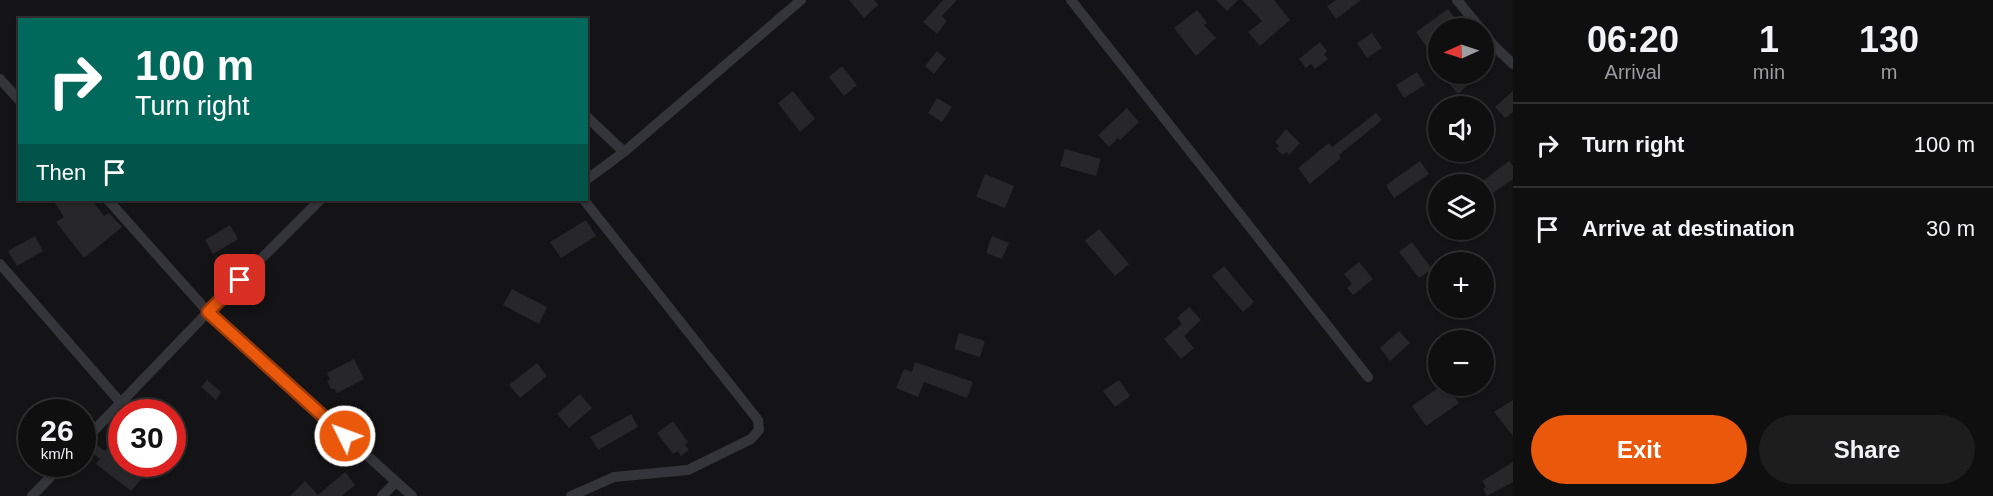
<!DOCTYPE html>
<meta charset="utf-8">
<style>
:root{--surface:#0f0f10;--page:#1d1d1e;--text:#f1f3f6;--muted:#9b9c9f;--line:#2f2f30;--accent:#ea580c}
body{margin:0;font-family:Helvetica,sans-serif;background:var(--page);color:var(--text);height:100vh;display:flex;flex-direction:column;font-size:22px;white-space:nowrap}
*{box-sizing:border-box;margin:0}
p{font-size:20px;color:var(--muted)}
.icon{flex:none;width:33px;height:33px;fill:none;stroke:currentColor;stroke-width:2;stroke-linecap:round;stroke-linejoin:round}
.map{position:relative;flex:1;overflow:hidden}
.panel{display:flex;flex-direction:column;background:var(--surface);width:480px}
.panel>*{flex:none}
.top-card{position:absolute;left:18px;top:18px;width:570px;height:183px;border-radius:0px;box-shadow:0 2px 4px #0004,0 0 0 2px var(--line);background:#00695c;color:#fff;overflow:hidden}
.needle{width:39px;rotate:267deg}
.fabs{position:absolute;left:1428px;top:18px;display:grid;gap:12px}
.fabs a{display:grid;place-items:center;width:66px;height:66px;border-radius:50%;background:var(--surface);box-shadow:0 2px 4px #0004,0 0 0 2px var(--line);font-size:30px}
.speed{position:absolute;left:18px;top:399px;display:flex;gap:12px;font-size:30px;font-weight:700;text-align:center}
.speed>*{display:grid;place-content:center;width:78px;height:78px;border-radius:50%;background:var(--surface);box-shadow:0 2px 4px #0004,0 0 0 2px var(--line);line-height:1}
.speed small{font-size:15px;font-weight:400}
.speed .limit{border:9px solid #d22;background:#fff;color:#111}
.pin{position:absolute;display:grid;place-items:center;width:51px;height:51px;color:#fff;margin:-26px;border-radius:12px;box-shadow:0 3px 9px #0006}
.me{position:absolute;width:66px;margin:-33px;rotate:312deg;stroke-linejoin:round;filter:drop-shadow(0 0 4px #0008)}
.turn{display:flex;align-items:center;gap:21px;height:126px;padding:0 18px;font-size:27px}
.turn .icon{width:78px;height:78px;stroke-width:2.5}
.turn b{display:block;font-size:42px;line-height:51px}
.then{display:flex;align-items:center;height:57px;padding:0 18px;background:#0003;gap:12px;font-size:22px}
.eta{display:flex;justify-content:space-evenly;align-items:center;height:102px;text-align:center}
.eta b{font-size:36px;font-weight:800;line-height:42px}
.cta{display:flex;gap:12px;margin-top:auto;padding:12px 18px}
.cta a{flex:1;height:69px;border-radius:36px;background:var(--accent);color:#fff;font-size:24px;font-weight:800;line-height:69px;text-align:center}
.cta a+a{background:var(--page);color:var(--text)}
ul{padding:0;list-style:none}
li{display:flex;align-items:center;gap:18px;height:84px;padding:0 18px;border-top:2px solid var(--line)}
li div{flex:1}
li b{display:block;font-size:22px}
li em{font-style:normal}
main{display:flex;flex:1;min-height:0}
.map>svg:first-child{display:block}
</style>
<main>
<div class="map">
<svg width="1513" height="496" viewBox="0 0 1513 496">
<rect width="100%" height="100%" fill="#141416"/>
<path fill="#27272a" d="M849,0H874L878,5L864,18Z
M943,0H957L942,16L947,21L937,34L923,22Z
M1216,0H1238L1227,11Z
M1242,0H1274L1290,20L1260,46L1248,32L1262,21Z
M1336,0H1361L1336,19L1327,6Z
M1448,9L1458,23L1450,28H1438V37L1426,46L1416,32Z
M1197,10L1207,23L1204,25L1216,38L1196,56L1174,28Z
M1372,33L1382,48L1367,58L1357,43Z
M1320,42L1327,51L1324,54L1328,59L1315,69L1311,64L1306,68L1299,59Z
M937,51L946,59L934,74L925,66Z
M842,66L857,85L844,96L829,77Z
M1417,72L1425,85L1404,98L1396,85Z
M1455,74H1480L1458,94L1447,81Z
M793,91L815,119L800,132L778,103Z
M1513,91V112L1505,118L1495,107Z
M937,98L952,107L942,122L928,113Z
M1127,108L1139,122L1120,140L1118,138L1109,147L1098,135Z
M1376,113L1382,120L1339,155L1341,158L1310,184L1298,168L1329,143L1332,147Z
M1286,129L1300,143L1289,155L1286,152L1283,155L1276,149L1279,146L1275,142Z
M1065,149L1101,159L1096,176L1060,166Z
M1420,161L1429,174L1394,198L1386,185Z
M1509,161L1513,166V179L1484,199V180Z
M985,174L1014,186L1005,208L976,197Z
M53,200H92L104,216L109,213L122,227L84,258L56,222L64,217Z
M586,220L596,236L561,258L550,242Z
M230,225L238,239L213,254L205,240Z
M1099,229L1129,264L1115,276L1085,241Z
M35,236L43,251L17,266L8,251Z
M992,236L1009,243L1002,259L986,253Z
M1412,242L1432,269L1419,278L1399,252Z
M1359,262L1373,279L1353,295L1347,288L1352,284L1344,274Z
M1224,266L1254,302L1243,312L1212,276Z
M512,289L547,307L539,324L503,305Z
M1189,307L1201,320L1184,336L1194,348L1181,359L1164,339L1182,324L1177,318Z
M1399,331L1410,343L1390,361L1380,348Z
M959,333L985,341L980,357L954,349Z
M354,359L364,379L337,393L334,388L331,389L327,381L330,379L327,373Z
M915,362L973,382L967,398L924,382L918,397L896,388L904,369L912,372Z
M537,363L547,376L520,398L509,385Z
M207,380L221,392L216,400L201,387Z
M1119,380L1130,396L1115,407L1103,391Z
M1441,386H1447L1459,403L1426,426L1412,406Z
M580,394L592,408L569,428L557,414Z
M1513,400V436L1494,412Z
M631,414L638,427L598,450L590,437Z
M32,419V451L16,436Z
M673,421L688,442L685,445L689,450L681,456L678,451L673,454L657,433Z
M95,444L105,451L108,447L122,457V464H131L145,475L131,491L96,464L100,459L90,451Z
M1513,462V482L1487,496L1483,489L1486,487L1482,481Z
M345,472L355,485L342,496H290L305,481L318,495Z"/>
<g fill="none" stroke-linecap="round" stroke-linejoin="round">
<path stroke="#34353b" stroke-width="10" d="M1071,0L1368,377
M1457,0L1480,28
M1484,33L1494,46L1513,64
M0,79L20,101
M586,116L624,152L801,0
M586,180L624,152
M320,200L208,312L412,496
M0,264L121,403
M82,443L208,312L108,200
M32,496L63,464
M382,496L396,482
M571,496L614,477L688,470L751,439L759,430L758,420L584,200"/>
</g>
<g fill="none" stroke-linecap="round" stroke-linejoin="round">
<defs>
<path id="route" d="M240,280L208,312L345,436"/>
</defs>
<use href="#route" stroke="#983908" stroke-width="15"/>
<use href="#route" stroke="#ea580c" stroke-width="10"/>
</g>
</svg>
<div class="fabs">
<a><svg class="needle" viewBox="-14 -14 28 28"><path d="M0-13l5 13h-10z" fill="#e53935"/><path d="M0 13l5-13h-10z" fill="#9b9c9f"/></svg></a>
<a><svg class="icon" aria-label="sound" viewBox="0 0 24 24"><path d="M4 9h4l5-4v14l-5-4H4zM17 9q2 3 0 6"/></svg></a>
<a><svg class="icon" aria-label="layers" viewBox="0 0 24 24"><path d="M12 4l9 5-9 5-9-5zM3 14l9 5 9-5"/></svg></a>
<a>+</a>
<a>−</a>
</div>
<div class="speed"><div>26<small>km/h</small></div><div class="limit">30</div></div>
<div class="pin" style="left:240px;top:280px;background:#d93025"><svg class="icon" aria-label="arrive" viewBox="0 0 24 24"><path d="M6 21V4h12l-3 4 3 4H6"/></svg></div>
<svg class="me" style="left:345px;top:436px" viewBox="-20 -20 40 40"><circle r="17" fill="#ea580c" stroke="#fff" stroke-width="3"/><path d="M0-11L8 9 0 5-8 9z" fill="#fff"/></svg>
<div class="top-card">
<div class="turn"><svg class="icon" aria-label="right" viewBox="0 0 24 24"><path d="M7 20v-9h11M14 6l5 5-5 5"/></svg><div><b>100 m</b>Turn right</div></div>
<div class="then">Then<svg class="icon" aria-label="arrive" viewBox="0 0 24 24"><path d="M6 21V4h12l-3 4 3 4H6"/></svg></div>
</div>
</div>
<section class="panel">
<div class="eta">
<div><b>06:20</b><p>Arrival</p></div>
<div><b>1</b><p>min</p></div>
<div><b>130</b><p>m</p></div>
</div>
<ul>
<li><svg class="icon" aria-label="right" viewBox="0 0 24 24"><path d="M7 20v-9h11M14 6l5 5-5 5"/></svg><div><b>Turn right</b></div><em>100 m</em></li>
<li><svg class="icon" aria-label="arrive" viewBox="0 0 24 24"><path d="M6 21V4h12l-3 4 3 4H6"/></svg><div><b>Arrive at destination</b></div><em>30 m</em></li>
</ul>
<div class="cta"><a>Exit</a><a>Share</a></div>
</section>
</main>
